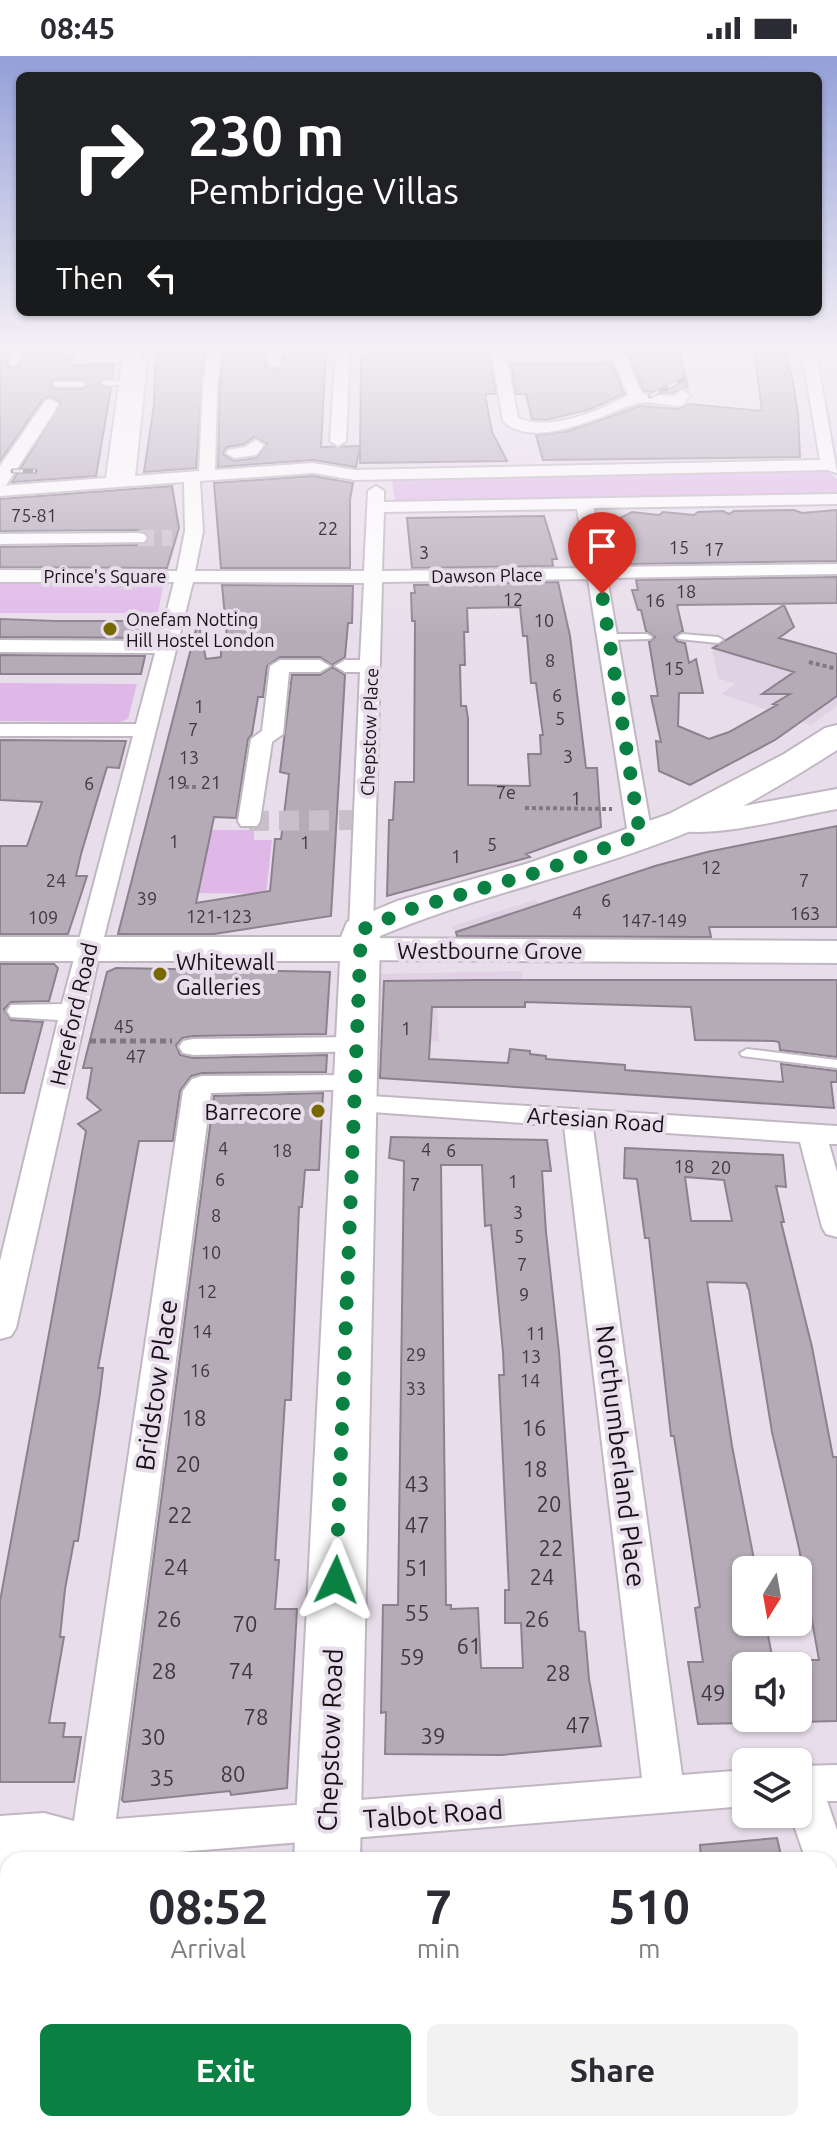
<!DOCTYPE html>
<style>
:root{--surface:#fff;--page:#f2f2f3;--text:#2b2b33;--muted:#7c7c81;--accent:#0b8043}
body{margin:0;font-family:Ubuntu,sans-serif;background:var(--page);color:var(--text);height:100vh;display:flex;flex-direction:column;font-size:30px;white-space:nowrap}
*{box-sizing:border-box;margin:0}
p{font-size:26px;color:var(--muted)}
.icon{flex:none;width:44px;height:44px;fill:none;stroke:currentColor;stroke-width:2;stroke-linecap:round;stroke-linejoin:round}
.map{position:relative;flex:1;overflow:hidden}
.sheet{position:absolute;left:0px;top:1796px;width:838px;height:280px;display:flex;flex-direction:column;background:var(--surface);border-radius:24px 24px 0 0;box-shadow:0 2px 6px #0004}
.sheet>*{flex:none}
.banner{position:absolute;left:16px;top:16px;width:806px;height:244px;border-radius:12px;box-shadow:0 2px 6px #0004;background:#202124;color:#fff;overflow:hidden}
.needle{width:52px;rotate:191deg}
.tools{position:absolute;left:732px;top:1500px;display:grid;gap:16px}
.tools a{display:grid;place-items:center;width:80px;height:80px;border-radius:12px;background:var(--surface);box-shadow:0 2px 6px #0004;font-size:40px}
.pin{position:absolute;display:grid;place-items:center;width:68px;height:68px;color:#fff;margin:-82px -34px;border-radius:50% 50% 50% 0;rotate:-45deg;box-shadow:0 0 8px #0007}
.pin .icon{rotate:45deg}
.me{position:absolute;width:88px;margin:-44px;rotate:2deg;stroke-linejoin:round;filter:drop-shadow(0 0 6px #0008)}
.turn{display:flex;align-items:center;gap:28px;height:168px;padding:0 40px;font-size:36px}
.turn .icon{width:104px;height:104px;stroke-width:2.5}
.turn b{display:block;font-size:56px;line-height:68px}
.then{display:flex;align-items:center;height:76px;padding:0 40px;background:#0003;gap:16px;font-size:30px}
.eta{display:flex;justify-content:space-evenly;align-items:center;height:136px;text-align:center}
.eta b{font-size:48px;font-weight:700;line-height:56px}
.action{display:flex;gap:16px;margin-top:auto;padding:16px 40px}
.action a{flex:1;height:92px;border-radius:12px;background:var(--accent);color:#fff;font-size:32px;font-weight:700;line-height:92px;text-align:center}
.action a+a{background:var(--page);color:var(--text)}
.status{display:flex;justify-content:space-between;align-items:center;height:56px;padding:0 40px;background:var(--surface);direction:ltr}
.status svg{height:22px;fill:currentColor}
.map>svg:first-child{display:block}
</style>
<div class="status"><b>08:45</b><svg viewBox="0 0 49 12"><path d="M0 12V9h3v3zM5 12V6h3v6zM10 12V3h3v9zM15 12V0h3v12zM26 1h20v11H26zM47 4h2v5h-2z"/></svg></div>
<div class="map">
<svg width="837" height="2076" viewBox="0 0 837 2076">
<rect width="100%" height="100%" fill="#e8deeb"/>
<path fill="#e0d1e4" d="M711,588L837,628V650L811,669L721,638L735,628L718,622Z
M702,837L712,885H461L452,870L535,844L569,872Z
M522,915L525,951L437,952L439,986L373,987L377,922L380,918Z"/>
<path fill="#dfb8e8" d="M829,416L837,423V439L400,447L395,445L392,424Z
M0,527L157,528L163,530L158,557H0Z
M0,627L137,628L128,663L120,666L0,665Z
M207,774H254V784H272L266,838L194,837L200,826Z"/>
<path fill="#b4abb7" stroke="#8b828d" stroke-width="2" fill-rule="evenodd" d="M0,293H12L6,308L12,312L20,308L25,293H75L70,309H114L112,322L99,326L101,330L111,332L96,420L12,426L61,347L52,340L43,343L0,405ZM54,323H82L89,329L82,333H54L51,330Z
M161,293H205L196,412L144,416L154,349L155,309Z
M225,293H265L266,310L269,313L281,312L285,293H326L321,391L360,390L356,411L313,404L218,411L220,329ZM254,381L267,388L256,402L234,405L223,398L227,391L244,388Z
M361,293H488L496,338H485L492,376L507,405L360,407Z
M508,293H679L688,331L673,337L644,335L629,299L619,293Z
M754,293H783L792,321L798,357L800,401L543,404L536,379L569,375L640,350L679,353L688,348L762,355Z
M612,307L624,338L588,354L545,364L532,363L526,338H516L511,308Z
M313,420L353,427L350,443V512H221L214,427Z
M172,430L179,472L167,512L0,511V491L144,489L150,482L146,476L138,474L0,475V443Z
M794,454L802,457L837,454V505L631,508L620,462L632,456L659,459L663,456L694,459L698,456L723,455L729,458L734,455Z
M544,460L557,503H552L553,510L412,512L407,462Z
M837,521V547L677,549L683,575L674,581L677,585L685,587L689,607L696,603L703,637H679L678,670L709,683L729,676L777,649L773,648L790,638H762L794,616L713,592L784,549L794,571L779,582L837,598V640L775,684L690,729L659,715L656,685L661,686L651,640H658L649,586L655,581L646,575L641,554H638L632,534H638L636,524Z
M558,526L570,580L586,712H597L601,771L526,798L530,801L387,840L389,764H393L395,726H414L415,565H412L411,537H415L414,529ZM520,551L523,580H527L531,627H536L543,679H540L541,698H528L530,730L468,729V662L466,650H461L460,609H465L464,576H468L467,552Z
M222,529L353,530L352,567H348L345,601L332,609L320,601H280L267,610L263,641H258L252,678L248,683L236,762L214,761L196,847L270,835L275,783H281L289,718L280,716L292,619H320L332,611L345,619L331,860L214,878H118L198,565L206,603L221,601V583L227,582Z
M0,563L55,565H154L150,582L0,581Z
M0,599L145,600L141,618H0Z
M0,684L126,685L119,712L107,711L81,798L76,820H87L68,878H0V790H27L42,746L0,744Z
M837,770V871H709L711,881L457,880L456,876L655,810L707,796Z
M0,908H54L58,912L49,945L11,946L4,953L11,964L43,966L24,1037H0Z
M116,912L330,916L326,978L193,980L182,982L176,989L180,999L193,1002L327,999L326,1016L202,1017L191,1020L180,1035L173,1085H139L98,1312H103L100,1337L78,1485H74L65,1533L60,1581H64L49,1667H65L63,1681H81L74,1726H0V1545L86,1075L78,1068L101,1054L87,1042L92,1012H83L107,916Z
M475,924H837V1001L780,994L779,986L774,985L695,984L691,951L525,946V951H432L429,1003L508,1007L510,993L530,995V998L546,1000V1003L625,1009V1014L783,1026L781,1008L837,1015V1026H831L834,1052L380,1022L384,925Z
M323,1037L319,1114H305L302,1151H299L291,1344H285L275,1504H279L275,1553H297L287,1732L231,1739L230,1735L124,1746L122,1744L214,1040Z
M391,1081L547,1084L551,1115H542L546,1176L559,1296L579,1575L585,1576L589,1623L601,1690L501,1699L385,1698L386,1656L381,1657L383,1549H398L404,1105L389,1102ZM441,1109H482L485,1170L491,1169L503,1296L504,1319H499L509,1534H505V1567H521L523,1612H481L478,1552L451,1553V1549H446Z
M625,1092L783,1099L786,1131L776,1130L784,1166H781L812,1291L833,1401H837V1665L798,1666V1604H819L799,1492L772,1376L749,1234L746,1227L707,1226L732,1390L756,1514H746V1574H767L774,1610H746V1667L698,1668L688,1606H703L695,1552L700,1551L674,1380H671L649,1182H645L637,1123L624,1122ZM685,1121L724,1124L732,1165H691Z
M777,1782L782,1804H701L700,1789Z"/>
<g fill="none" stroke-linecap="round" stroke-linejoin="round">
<path stroke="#c8bfcb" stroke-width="16" stroke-dasharray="16 8" stroke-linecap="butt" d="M138,482H172"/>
<path stroke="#c8bfcb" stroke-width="20" stroke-dasharray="20 10" stroke-linecap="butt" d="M249,765L366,764"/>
<defs>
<path id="lane" d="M15,293H22L17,307L13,309L9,307Z
M92,293H99L96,302H133L135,293H142L139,306H92L88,304Z
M137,324L141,326L140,328L106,329L102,327L106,325Z
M54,326H82L86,328L82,330H54Z
M647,578L652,581L650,583L608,584L603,581L608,578Z
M682,578L718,581L723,584L718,587L679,583L677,581Z
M747,993L837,1004V1012L742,1000L740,997Z"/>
<path id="street" d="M208,293H222L217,329L215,414L313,407L355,414L820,404L804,308L797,293H811L818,308L837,417L827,414L355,424L313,417L200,425L203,475L195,515H364L368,435L376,430L384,435V446L837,438V448L594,452L605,511L837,508V518L607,522L652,779L648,784H632L628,779L588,523L382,526L373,874L370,879H352L349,874L360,616H345L335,610L345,604H360L364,527L193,526L97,909L16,1272L11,1280L0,1283V1205L58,964L11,961L7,955L11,949L62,948L133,680H0V668H136L155,597L0,596V584L159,585L174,526H0V514L177,515L185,475L184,426L0,440V410L45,345L50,343L58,348L53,358L6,429L0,430L106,422L122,307L136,300L147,307L135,420L199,415L203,329ZM577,453L587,512L382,515L384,456Z
M268,293H282L279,310H269Z
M336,293H350L346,385L338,390L330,385Z
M491,293H505L506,297L619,296L626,300L642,338L674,340L682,334L690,339L684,348L679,350C666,349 647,344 635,348C602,359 534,395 503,365ZM614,304L628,339C600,355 550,376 518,362L507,305Z
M256,384L264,389L256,399L234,402L226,397L228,394L245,391Z
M138,477L144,478L147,482L144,486L0,488V478Z
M280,604H320L330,610L320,616H289L283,678L272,686L260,765L257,770H241L238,765L251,683L262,675L270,610Z
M356,981L366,983L370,989L366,995L193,999L183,997L179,991L183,985L193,983Z
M355,1019L365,1021L369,1027L365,1033L211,1037L116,1763L642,1722L564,1070L345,1054L341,1048L345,1042L355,1039L837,1070V1088H829L837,1116V1181L826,1178L822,1171L800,1086L593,1072L682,1719L746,1714V1750L92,1803L8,1804V1827L0,1828V1760L44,1757L74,1765L183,1035L192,1023L202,1020Z
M837,1709V1745H827L837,1774V1853L830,1850V1804H806L790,1758H798V1710Z"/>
<path id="secondary" d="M837,733V753C791,761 714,784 670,773L666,766L670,759L710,756Z
M358,882L837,885V907L358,904L345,901L340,893L345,885Z"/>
<path id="primary" d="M837,669V694C793,722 741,754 693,774C591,817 482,837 380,880L360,1804H294L340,905H0V881H341L347,866L397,845L529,807L669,758L784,698L825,672Z
M282,2068H356V2076H282Z"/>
</defs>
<use href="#lane" stroke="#c1b7c3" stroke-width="4"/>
<use href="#street" stroke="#c1b7c3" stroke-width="4"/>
<use href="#secondary" stroke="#c1b7c3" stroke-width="4"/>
<use href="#primary" stroke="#c1b7c3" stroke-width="4"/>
<path stroke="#7f7881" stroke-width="4" stroke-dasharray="4 3" stroke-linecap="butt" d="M809,606L837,613
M185,731H196
M525,752L612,753"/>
<path stroke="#7f7881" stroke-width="5" stroke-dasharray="6 4" stroke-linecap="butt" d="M90,985H172"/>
<use href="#lane" fill="#fff" fill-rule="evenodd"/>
<use href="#street" fill="#fff" fill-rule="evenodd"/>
<use href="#secondary" fill="#fff" fill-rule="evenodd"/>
<use href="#primary" fill="#fff" fill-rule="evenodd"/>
<defs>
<path id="rail" d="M650,340L684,323
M13,415H35"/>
</defs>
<use href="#rail" stroke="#7a737b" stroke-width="5"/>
<use href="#rail" stroke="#e8deeb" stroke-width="3" stroke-dasharray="10" stroke-linecap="butt"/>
</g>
<linearGradient id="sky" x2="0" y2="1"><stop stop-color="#939fd8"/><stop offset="0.5" stop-color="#f5f0f6"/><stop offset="1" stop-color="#f5f0f6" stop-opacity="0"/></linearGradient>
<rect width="837" height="583" fill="url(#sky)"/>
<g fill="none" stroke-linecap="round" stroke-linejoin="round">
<path stroke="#0b8043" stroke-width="14" stroke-dasharray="0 25.2" d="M336,1524L361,874L411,853L542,815L640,779L602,538"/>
</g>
<g fill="#776800" stroke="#e8deeb" stroke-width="3">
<circle cx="110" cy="573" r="8"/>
<circle cx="160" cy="918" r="8"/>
<circle cx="318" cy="1055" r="8"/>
</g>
<g text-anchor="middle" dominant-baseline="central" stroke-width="8" stroke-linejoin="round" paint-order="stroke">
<g font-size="18" fill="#3d383e">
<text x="34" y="459">75-81</text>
<text x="328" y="472">22</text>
<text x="679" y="491">15</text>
<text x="714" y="493">17</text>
<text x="424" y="496">3</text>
<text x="686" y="535">18</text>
<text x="513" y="543">12</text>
<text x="655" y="544">16</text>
<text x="544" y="564">10</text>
<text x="550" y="604">8</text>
<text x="674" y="612">15</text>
<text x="557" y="639">6</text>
<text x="199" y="650">1</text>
<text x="560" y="662">5</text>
<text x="193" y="673">7</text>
<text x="568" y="700">3</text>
<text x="189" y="701">13</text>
<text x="177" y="726">19</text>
<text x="211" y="726">21</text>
<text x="89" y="727">6</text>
<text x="506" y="736">7e</text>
<text x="576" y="742">1</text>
<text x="174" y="785">1</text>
<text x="305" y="786">1</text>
<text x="492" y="788">5</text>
<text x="456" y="800">1</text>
<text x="711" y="811">12</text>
<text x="56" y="824">24</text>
<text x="804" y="824">7</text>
<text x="147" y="842">39</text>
<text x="606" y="844">6</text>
<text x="577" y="856">4</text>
<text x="805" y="857">163</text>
<text x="219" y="860">121-123</text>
<text x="43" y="861">109</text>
<text x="654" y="864">147-149</text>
<text x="124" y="970">45</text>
<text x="406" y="972">1</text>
<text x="136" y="1000">47</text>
<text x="223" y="1092">4</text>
<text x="426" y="1093">4</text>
<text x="282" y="1094">18</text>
<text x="451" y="1094">6</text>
<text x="684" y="1110">18</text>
<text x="721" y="1111">20</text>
<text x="220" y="1123">6</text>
<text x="513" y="1125">1</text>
<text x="415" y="1128">7</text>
<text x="518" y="1156">3</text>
<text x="216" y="1159">8</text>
<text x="519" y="1180">5</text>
<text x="211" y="1196">10</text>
<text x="522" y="1208">7</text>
<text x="207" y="1235">12</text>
<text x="524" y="1238">9</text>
<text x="202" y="1275">14</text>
<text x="536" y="1277">11</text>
<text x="416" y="1298">29</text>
<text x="531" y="1300">13</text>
<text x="200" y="1314">16</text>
<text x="530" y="1324">14</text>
<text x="416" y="1332">33</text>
</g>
<g font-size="18" fill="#151115" stroke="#e8deeb">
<text transform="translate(487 519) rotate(-1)">Dawson Place</text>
<text x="105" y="520">Prince's Square</text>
<text transform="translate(369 676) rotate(-88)">Chepstow Place</text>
</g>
<g font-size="18" fill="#151115" stroke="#e8deeb" text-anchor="start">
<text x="126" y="563">Onefam Notting<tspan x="126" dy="21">Hill Hostel London</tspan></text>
</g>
<g font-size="22" fill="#151115" stroke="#e8deeb">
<text x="490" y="894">Westbourne Grove</text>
<text transform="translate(73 958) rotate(-77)">Hereford Road</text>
<text transform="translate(596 1063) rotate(4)">Artesian Road</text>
</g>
<g font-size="22" fill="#151115" stroke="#e8deeb" text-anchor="start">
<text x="176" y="905">Whitewall<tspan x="176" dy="25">Galleries</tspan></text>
<text x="302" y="1055" text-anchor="end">Barrecore</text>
</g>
<g font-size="22" fill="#3d383e">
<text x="194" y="1361">18</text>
<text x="534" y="1371">16</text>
<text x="188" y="1407">20</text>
<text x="535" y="1412">18</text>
<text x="417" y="1427">43</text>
<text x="549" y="1447">20</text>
<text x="180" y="1458">22</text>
<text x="417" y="1468">47</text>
<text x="551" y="1491">22</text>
<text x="176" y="1510">24</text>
<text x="417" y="1511">51</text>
<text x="542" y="1520">24</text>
<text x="417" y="1556">55</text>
<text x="169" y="1562">26</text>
<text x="537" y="1562">26</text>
<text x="245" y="1567">70</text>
<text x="469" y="1589">61</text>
<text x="412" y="1600">59</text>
<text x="164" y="1614">28</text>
<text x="241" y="1614">74</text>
<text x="558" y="1616">28</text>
<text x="713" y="1636">49</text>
<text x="256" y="1660">78</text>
<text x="578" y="1668">47</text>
<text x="433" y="1679">39</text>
<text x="153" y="1680">30</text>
<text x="233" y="1717">80</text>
<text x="162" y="1721">35</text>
</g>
<g font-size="26" fill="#151115" stroke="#e8deeb">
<text transform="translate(156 1329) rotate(-82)">Bridstow Place</text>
<text transform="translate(621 1400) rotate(83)">Northumberland Place</text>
<text transform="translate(330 1684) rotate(-88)">Chepstow Road</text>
<text transform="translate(433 1758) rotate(-4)">Talbot Road</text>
</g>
</g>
</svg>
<div class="tools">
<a><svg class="needle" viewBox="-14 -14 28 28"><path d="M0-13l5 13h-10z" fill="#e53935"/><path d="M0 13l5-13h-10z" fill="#7c7c81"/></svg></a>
<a><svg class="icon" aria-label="sound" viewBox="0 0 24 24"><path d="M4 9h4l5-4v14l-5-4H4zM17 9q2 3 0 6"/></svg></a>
<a><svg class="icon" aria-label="layers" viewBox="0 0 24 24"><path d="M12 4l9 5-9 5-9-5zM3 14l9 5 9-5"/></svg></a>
</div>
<div class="pin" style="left:602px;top:538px;background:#d93025"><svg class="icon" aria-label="arrive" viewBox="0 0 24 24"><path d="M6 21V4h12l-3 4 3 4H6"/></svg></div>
<svg class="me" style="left:336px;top:1524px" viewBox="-20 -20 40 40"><path d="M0-17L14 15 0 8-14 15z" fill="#0b8043" stroke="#fff" stroke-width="4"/></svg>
<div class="banner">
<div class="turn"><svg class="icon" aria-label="right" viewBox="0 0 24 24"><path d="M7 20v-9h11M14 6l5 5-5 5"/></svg><div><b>230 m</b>Pembridge Villas</div></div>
<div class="then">Then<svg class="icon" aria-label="left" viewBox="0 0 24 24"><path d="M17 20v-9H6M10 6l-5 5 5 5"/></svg></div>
</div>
<section class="sheet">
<div class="eta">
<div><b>08:52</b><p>Arrival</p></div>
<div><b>7</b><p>min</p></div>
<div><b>510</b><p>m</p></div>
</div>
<div class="action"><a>Exit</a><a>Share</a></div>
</section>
</div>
